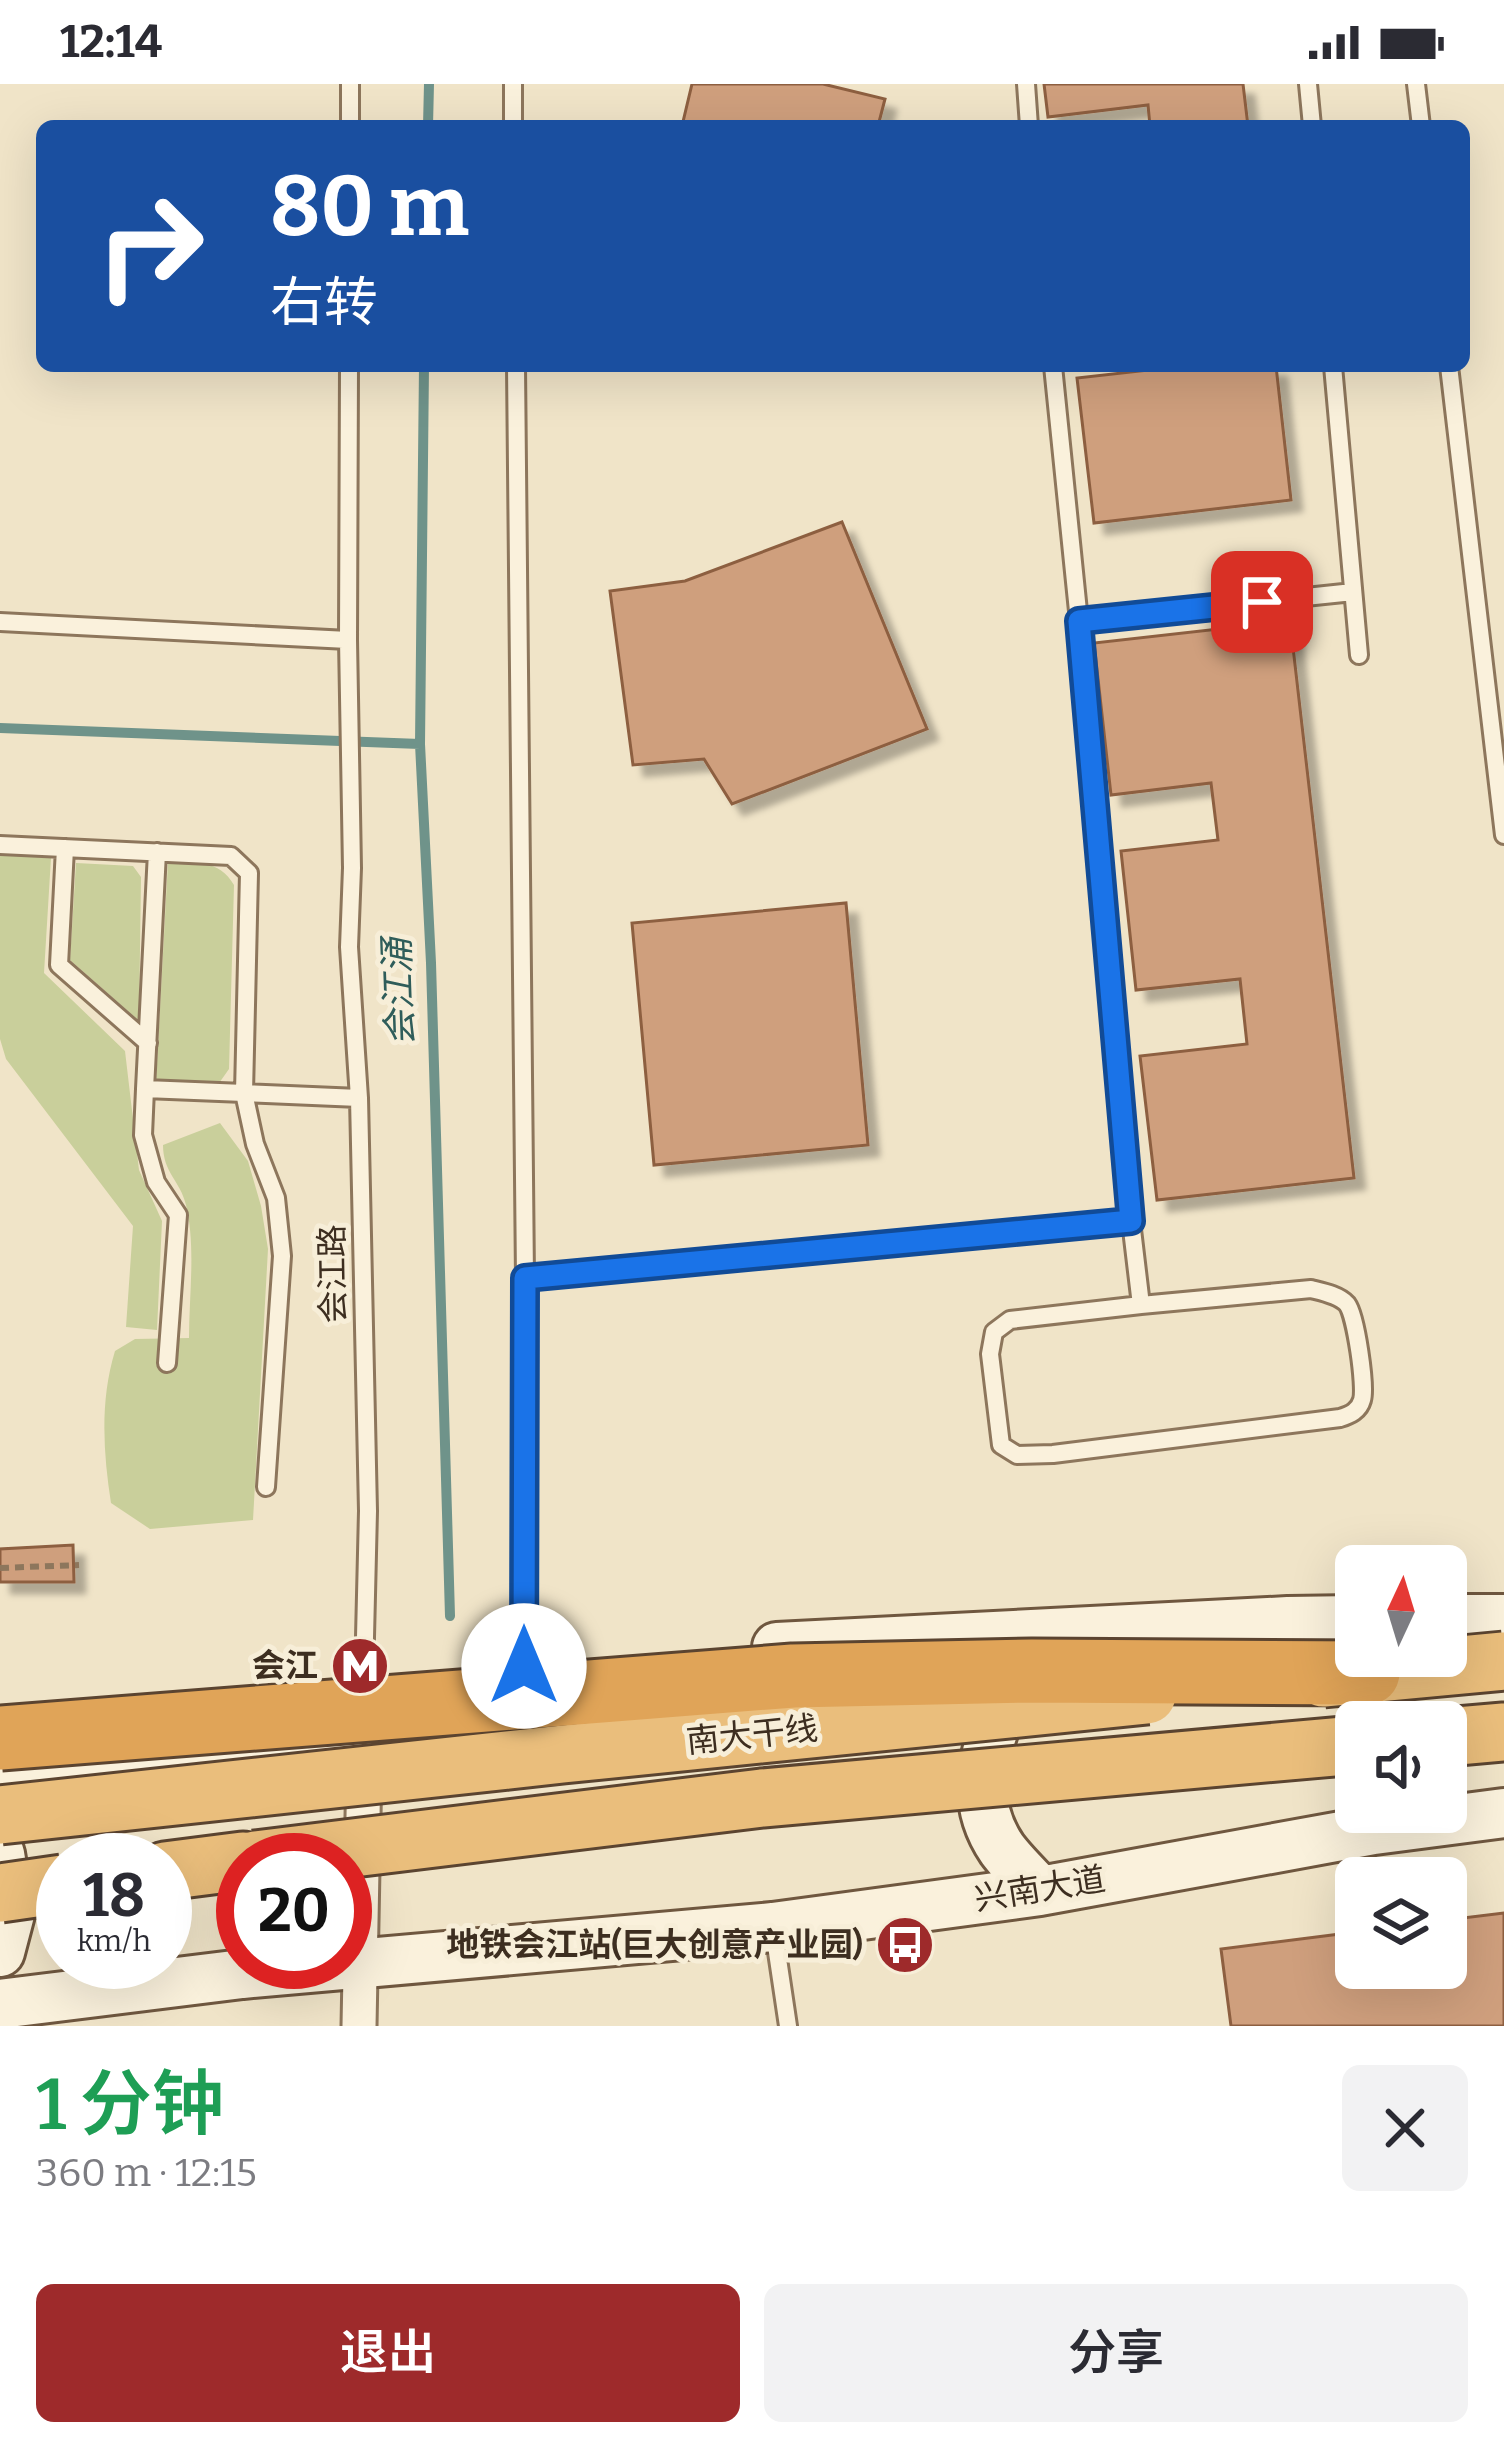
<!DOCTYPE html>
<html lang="zh">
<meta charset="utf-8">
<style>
:root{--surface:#fff;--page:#f2f2f3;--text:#2b2b33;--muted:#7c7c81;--accent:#9e2a2b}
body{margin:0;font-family:Bitter,"Noto Sans SC",serif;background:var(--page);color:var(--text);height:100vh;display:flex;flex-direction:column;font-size:45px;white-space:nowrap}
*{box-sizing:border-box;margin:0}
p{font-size:39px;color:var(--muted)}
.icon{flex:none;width:66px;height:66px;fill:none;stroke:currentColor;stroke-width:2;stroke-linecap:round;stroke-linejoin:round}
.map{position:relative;height:1942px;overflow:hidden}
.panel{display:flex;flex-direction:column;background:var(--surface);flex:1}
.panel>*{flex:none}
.top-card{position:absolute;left:36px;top:36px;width:1434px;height:252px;border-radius:18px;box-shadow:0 12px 48px #0002;background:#1a4fa0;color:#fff;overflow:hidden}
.needle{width:78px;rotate:4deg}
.fabs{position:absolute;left:1335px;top:1461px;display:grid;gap:24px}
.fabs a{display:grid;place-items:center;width:132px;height:132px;border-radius:18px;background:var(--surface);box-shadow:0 12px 48px #0002;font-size:60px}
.speed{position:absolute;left:36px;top:1749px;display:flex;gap:24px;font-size:60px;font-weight:700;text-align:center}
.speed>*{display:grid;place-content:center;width:156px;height:156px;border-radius:50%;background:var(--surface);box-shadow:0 12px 48px #0002;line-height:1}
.speed small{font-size:30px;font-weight:400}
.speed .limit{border:18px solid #d22;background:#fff;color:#111}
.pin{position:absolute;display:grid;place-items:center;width:102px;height:102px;color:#fff;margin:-51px;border-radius:24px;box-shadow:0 6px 18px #0006}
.me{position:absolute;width:132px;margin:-66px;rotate:0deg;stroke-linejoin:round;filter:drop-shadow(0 0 9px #0008)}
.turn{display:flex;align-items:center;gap:42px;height:252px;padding:0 36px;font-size:54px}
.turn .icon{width:156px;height:156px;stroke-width:2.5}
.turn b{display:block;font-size:84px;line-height:102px}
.round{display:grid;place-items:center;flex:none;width:126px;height:126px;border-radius:18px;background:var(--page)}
.overview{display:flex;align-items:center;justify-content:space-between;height:204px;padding:0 36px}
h1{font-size:72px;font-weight:600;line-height:90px;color:#1e9e55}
.primary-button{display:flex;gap:24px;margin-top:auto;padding:24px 36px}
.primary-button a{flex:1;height:138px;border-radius:18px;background:var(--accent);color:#fff;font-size:48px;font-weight:600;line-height:138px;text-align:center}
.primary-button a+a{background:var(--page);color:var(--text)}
.status{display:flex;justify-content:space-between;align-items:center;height:84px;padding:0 60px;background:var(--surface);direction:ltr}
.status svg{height:33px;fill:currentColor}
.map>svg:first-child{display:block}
</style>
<div class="status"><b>12:14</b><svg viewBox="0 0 49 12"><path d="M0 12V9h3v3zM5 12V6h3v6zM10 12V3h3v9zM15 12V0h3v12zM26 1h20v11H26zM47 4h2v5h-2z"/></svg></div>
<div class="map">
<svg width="1504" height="1942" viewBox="0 0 1504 1942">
<defs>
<filter id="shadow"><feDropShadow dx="11" dy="11" stdDeviation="3" flood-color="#0004"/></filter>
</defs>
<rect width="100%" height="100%" fill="#f0e4c8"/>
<path fill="#c9cf9b" d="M0,770L51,774L44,889L125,967L139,1086L162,1137L157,1246L126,1243L133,1142L6,975L0,955Z
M168,778C195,779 219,775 234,801L229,985L217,1002L156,999Z
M76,779L133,782L141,793L139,937L70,876Z
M220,1039L248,1077L261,1122L268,1165L253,1436L150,1445L111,1419C103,1368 100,1316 115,1267L135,1255L189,1254C189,1211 196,1163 186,1121C180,1096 163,1089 163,1061Z"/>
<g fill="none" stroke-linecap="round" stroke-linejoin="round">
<path stroke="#6f938a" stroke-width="10" d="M428,42L429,0
M424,282L420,660L431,879L450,1532
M0,644L420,660"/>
</g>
<path fill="#cf9f7d" stroke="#8d5f41" stroke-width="3" filter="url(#shadow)" d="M692,0H823L885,15L878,42H682Z
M1044,0H1243L1248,42H1150L1148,21L1048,33Z
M1184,282H1276L1291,416L1094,439L1077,294Z
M842,438L927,645L732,720L704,675L633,681L610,507L685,497Z
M1290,537L1354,1094L1157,1116L1140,972L1247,960L1240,895L1136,906L1121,767L1218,756L1211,699L1111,711L1094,559Z
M846,819L868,1061L654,1081L632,839Z
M73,1461L74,1498H0V1465Z
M1504,1829V1942H1231L1221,1865L1356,1848V1884H1446V1836Z"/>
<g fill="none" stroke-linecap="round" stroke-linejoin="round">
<defs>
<path id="service" d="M513,0V42
M1026,0L1029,42
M1308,0L1312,42
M1416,0L1421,42
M350,42V0
M349,282L348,556L352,784L349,863L359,1014L368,1427L364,1595
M516,282L525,1194L524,1582
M1053,282L1079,537
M1333,282L1359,571
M1449,282L1504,751
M0,538L348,556
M0,761L231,772L249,789L244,1009L359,1014
M65,764L59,881L148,959
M157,768L145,1005L244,1009L255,1060L276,1114L282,1172L266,1403
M145,1005L143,1051L156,1098L178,1131L167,1279
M1131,1137L1141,1221L1010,1236L994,1248L990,1270L1001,1361L1017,1371L1053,1370L1340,1334C1350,1331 1359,1327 1362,1316C1366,1303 1356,1232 1347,1220C1339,1211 1323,1208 1311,1205L1141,1221
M525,1194L1131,1137L1079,537L1353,508
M774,1848L788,1942"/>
<path id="minor" d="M359,1942L364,1680"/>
<path id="secondary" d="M1446,1535H1504
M777,1563L1288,1537L1356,1536
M1009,1604C989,1659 964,1709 1002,1765C1013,1780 1028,1794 1040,1807
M0,1691L364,1661L575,1639
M0,1770L10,1830L0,1868
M0,1920L242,1890L773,1843L1040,1807L1374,1746L1504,1729"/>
<path id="trunk" d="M1446,1653L1504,1648
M165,1787L243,1777"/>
</defs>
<use href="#service" stroke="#8d765c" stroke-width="22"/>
<use href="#minor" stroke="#8d765c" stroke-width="39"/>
<use href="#secondary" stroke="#6f573f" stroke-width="54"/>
<use href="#trunk" stroke="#5b4430" stroke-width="63"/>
<path stroke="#8d765c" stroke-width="6" stroke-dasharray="9 6" stroke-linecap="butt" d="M0,1484L79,1481"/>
<use href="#service" stroke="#faf1dc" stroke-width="16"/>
<use href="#minor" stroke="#faf1dc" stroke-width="33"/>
<use href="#secondary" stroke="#faf1dc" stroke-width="48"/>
<use href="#trunk" stroke="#eabe7c" stroke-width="57"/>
<defs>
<path id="trunk-bridge" d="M1323,1594L1504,1577
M0,1731L563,1670L1147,1611
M255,1776L762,1714L1356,1661
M0,1809L63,1800"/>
<path id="motorway-bridge" d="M0,1654L793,1592L1032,1587L1368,1589"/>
</defs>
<use href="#trunk-bridge" stroke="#5b4430" stroke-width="63" stroke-linecap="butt"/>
<use href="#motorway-bridge" stroke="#5b4430" stroke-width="69" stroke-linecap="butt"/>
<use href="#trunk-bridge" stroke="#eabe7c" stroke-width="57"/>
<use href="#motorway-bridge" stroke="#e0a458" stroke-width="63"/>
</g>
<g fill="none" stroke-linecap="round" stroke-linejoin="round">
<defs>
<path id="route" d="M524,1582L525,1194L1131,1137L1079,537L1262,518"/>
</defs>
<use href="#route" stroke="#114b97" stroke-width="30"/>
<use href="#route" stroke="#1a73e8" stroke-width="21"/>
</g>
<defs>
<symbol id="metro-disc" viewBox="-11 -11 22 22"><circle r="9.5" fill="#9e2a2b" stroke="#f7eed8"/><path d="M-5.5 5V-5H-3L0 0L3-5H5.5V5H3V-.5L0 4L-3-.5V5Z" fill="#fff"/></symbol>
<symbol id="bus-disc" viewBox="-11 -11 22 22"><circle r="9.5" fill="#9e2a2b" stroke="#f7eed8"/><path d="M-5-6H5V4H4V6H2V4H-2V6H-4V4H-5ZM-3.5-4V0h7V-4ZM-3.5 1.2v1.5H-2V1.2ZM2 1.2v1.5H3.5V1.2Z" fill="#fff"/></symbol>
</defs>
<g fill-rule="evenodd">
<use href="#metro-disc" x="327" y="1549" width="66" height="66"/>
<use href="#bus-disc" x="872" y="1828" width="66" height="66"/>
</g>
<g text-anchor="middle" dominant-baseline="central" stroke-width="10" stroke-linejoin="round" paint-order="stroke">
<g font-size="33" fill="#3d2e20" stroke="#f7eed8">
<text transform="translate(333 1190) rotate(-91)">会江路</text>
<text transform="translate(752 1651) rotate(-6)">南大干线</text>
<text transform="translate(1040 1805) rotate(-9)">兴南大道</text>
</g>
<g font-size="33" font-weight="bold" fill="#3d2e20" stroke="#f7eed8" text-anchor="end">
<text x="318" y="1582">会江</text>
<text x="863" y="1861">地铁会江站(巨大创意产业园)</text>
</g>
<g font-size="36" font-style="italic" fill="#2f5d5a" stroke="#f7eed8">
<text transform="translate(399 908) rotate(-92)">会江涌</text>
</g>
</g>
</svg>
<div class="fabs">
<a><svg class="needle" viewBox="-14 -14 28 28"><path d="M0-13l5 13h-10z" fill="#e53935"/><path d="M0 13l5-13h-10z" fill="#7c7c81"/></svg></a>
<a><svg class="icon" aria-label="sound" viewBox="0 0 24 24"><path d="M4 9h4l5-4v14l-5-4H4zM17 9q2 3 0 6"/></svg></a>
<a><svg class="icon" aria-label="layers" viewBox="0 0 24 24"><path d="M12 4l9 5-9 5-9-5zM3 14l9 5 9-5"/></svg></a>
</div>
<div class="speed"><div>18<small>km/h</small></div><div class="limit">20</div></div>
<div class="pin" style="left:1262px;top:518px;background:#d93025"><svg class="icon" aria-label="arrive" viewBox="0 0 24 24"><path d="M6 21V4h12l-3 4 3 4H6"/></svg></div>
<svg class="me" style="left:524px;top:1582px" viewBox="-20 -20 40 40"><circle r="19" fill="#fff"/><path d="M0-13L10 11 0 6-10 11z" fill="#1a73e8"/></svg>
<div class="top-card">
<div class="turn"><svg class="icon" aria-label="right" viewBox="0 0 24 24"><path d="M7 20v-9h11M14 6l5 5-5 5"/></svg><div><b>80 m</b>右转</div></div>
</div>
</div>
<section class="panel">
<div class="overview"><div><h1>1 分钟</h1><p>360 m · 12:15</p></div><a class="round"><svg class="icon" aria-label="close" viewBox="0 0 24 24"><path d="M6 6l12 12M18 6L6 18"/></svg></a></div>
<div class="primary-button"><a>退出</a><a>分享</a></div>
</section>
